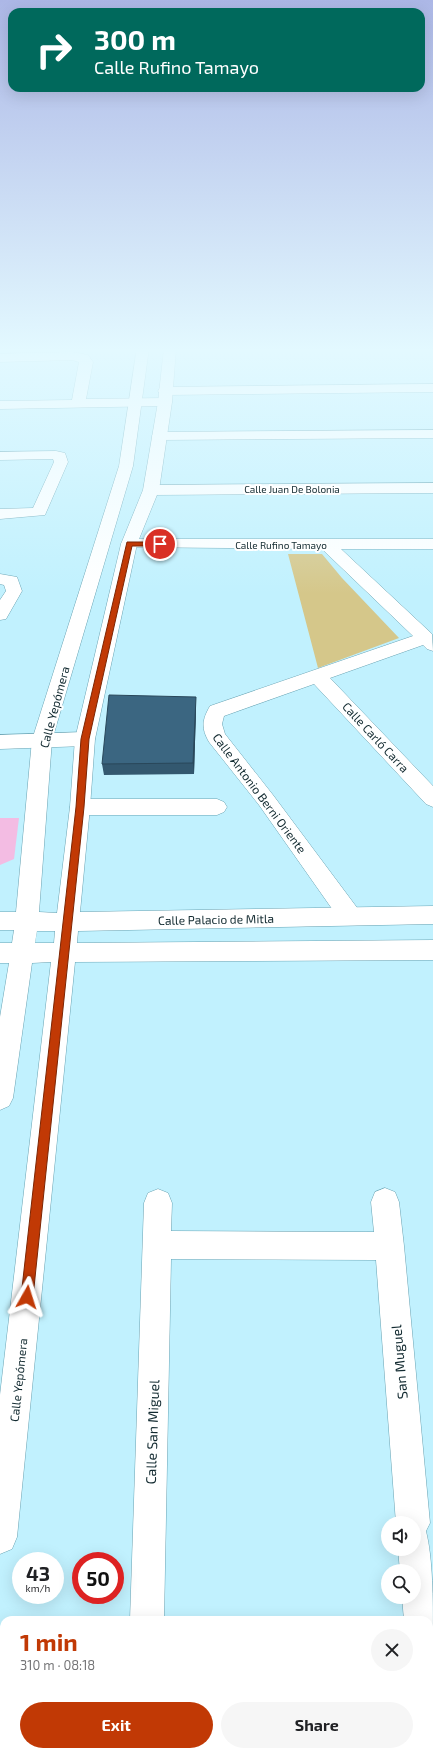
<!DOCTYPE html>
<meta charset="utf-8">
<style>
:root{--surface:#fff;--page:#f6f6f6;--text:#202124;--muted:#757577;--accent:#c13905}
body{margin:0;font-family:"Exo 2",sans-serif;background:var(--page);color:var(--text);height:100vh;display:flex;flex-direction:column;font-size:15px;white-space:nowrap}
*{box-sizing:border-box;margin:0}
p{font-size:13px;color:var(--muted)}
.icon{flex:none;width:22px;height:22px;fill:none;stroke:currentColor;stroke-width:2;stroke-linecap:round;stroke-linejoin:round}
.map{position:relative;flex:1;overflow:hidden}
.panel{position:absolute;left:0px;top:1616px;width:433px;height:140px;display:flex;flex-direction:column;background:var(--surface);border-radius:12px 12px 0 0;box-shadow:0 4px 16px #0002}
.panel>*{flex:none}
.banner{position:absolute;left:8px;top:8px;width:417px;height:84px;border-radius:12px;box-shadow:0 4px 16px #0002;background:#00695c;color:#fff;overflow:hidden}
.fabs{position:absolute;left:381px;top:1516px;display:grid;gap:8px}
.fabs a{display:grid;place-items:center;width:40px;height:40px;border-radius:50%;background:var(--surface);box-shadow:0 4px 16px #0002;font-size:20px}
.speed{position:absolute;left:12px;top:1552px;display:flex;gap:8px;font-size:20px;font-weight:700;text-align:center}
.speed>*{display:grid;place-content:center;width:52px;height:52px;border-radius:50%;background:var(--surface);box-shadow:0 4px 16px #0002;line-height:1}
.speed small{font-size:10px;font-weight:400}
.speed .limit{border:6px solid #d22;background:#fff;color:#111}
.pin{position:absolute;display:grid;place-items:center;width:34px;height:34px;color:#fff;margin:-17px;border:2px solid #fff;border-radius:50%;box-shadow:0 1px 4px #0007}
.me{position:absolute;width:44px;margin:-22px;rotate:6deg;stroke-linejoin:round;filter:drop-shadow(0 0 3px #0008)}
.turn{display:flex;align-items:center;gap:14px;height:84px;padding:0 20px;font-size:18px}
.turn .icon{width:52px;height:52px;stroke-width:2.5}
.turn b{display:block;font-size:28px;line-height:34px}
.round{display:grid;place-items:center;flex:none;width:42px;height:42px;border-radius:21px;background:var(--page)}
.overview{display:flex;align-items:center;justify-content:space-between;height:68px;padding:0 20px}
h1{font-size:24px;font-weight:700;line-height:30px;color:var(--accent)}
.action{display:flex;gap:8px;margin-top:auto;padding:8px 20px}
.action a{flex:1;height:46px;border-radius:24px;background:var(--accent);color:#fff;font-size:16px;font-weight:700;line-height:46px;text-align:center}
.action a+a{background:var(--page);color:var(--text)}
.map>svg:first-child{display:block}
</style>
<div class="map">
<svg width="433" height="1756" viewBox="0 0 433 1756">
<rect width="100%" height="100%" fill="#c1f1fe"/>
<path fill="#d5c78a" d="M288,554H322L342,578L399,638L318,668Z"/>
<path fill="#f3bce3" d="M0,818H19L14,859L0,865Z"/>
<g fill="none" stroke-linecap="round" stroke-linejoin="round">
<defs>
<path id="minor" d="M72,352L88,355L93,362L86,399L165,398L170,399L172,402L170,405L165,406L0,409V401L72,400L79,362L72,360L0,362V354Z
M433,384V392L165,395L160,394L158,391L160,388L165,387Z
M433,430V438L159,440L154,439L152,436L154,433L159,432Z
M56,451L65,453L68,462L45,515L0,519V509L33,508L54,462L53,459L0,460V452Z
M433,483V493L151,495L146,493L143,490L146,487L151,485Z
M129,539H433V549H341L432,634L433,651L427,649L423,645L330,678L433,786V807L426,804L314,684L224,716L222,724L225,734L273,795L358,909L361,916L358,923L350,925L342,923L259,805L209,742C201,728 202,720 210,706L413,636L322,549L123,547L121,544L123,541Z
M0,574L17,577L22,591L6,619L0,620V600L6,591L4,585L0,584Z
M85,732L92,734L95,739L92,744L85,746L0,749V735Z
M80,799H217L224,802L227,807L224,812L217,815H80L73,812L70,807L73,802Z
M385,1188L395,1192L399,1202L404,1246L430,1523L426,1531C433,1559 433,1601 433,1632L429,1634V1620H404L402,1597H414V1571H400L398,1549H414V1523H396L376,1260L171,1259L164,1620H130L144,1203L148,1193L158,1189L168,1193L172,1203L171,1231L374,1232L371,1202L375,1192Z
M429,1705L433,1706V1756H413V1752H429Z
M124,1752H162V1756H124Z"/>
<path id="major" d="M137,348H149L133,466L52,740L39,912L57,913L70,807L75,739L121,544L143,490L158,402L164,348H176L172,402L159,490L137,544L95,739L90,807L80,912L433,906V924L78,931L77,943L433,940V960L75,962L17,1537L12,1549L0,1554V1395L51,962L32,963L13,1098L9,1106L0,1110V1017L9,963H0V943H12L14,930H0V912H16L32,740L119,466ZM37,931H55L54,943H35Z"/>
</defs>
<use href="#minor" stroke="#69a3b3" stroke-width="1"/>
<use href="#major" stroke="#69a3b3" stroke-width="1"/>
<use href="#minor" fill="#fff" fill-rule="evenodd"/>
<use href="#major" fill="#fff" fill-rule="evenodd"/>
</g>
<path fill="#33586f" d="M196,709L194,774L104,775L102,764Z"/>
<path fill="#29475a" d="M196,697V709L194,774L193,763Z"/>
<path fill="#3b6681" stroke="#29475a" d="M109,695L196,697L193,763L102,764Z"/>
<linearGradient id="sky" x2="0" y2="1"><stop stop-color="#acb7e6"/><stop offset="0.59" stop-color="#e3f9ff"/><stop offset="1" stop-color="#e3f9ff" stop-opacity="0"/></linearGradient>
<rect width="433" height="594" fill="url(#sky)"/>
<path fill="#c13905" stroke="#7d2503" d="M127,542H160L164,544L160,546H132L89,739L84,807L33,1297L31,1301L27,1303L23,1301L21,1297L76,807L81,739Z"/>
<g text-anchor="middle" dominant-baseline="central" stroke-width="4" stroke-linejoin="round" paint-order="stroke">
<g font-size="10" fill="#122a30" stroke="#fff">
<text x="292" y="489">Calle Juan De Bolonia</text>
<text x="281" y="545">Calle Rufino Tamayo</text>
</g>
<g font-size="12" fill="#122a30" stroke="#fff">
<text transform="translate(54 707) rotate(-75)">Calle Yepómera</text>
<text transform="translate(376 737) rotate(47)">Calle Carló Carra</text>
<text transform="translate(260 793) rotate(53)">Calle Antonio Berni Oriente</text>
<text transform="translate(216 919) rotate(-1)">Calle Palacio de Mitla</text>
<text transform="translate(18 1380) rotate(-84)">Calle Yepómera</text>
</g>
<g font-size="14" fill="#122a30" stroke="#fff">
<text transform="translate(399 1362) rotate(-95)">San Muguel</text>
<text transform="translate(152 1432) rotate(-88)">Calle San Miguel</text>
</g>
</g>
</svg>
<div class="fabs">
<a><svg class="icon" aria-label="sound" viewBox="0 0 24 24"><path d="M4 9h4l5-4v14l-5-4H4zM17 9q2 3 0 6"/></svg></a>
<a><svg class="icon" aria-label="search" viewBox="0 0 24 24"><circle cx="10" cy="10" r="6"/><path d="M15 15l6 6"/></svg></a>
</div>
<div class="speed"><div>43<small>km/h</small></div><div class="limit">50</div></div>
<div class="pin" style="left:160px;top:544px;background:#d93025"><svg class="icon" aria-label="arrive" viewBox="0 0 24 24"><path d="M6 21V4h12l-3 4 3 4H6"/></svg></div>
<svg class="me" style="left:27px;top:1297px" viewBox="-20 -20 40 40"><path d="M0-17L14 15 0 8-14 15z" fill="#c13905" stroke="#fff" stroke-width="4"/></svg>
<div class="banner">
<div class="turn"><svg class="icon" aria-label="right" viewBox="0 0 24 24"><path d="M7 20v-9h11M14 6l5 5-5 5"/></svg><div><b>300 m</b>Calle Rufino Tamayo</div></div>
</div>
<section class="panel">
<div class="overview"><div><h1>1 min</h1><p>310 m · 08:18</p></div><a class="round"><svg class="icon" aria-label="close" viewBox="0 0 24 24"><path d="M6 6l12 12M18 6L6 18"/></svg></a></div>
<div class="action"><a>Exit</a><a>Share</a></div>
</section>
</div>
